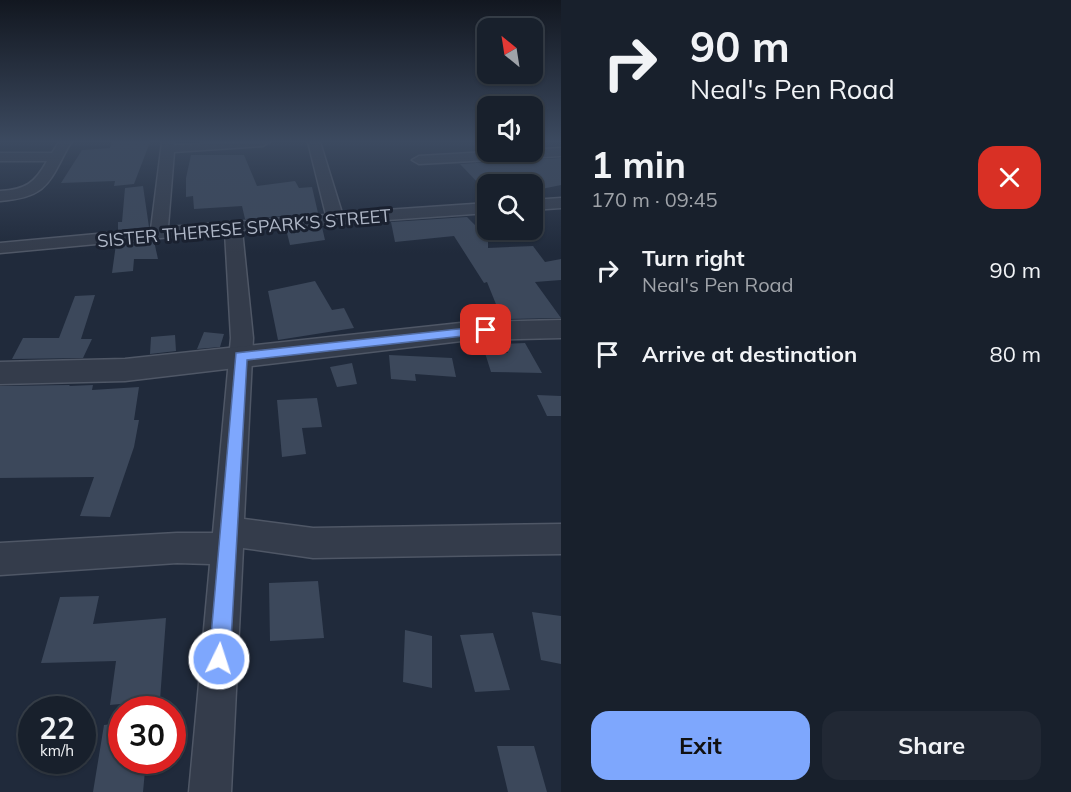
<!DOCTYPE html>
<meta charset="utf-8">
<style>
:root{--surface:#18202c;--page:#212834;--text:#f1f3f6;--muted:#9fa3a9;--line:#363e48;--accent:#7ea7fd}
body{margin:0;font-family:Mulish,sans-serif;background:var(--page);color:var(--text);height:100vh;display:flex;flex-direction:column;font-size:22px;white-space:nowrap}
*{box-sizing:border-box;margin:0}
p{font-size:20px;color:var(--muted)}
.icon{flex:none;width:33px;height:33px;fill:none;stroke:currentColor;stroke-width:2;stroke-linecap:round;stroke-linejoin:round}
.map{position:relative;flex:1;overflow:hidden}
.drawer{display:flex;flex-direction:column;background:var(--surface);width:510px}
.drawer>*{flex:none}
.top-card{background:#18202c;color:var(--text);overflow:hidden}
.needle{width:39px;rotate:330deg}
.tools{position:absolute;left:477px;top:18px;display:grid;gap:12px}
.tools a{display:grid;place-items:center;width:66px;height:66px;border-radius:12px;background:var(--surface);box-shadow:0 2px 4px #0004,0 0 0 2px var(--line);font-size:30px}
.speed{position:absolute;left:18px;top:696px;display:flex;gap:12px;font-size:30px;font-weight:700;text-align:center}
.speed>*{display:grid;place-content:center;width:78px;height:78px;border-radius:50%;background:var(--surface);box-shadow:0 2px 4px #0004,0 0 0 2px var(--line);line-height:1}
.speed small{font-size:15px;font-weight:400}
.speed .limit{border:9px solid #d22;background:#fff;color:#111}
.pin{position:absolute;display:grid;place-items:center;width:51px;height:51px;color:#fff;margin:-26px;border-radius:12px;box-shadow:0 3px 9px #0006}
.me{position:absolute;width:66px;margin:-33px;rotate:4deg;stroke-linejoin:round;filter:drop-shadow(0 0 4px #0008)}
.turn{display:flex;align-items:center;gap:21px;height:126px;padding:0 30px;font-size:27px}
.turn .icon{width:78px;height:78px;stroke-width:2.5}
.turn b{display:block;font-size:42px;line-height:51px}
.round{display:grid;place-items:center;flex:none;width:63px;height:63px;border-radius:18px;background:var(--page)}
.head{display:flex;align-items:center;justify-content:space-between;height:102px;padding:0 30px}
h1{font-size:36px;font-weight:700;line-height:45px}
.cta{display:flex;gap:12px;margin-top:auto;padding:12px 30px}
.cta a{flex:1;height:69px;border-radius:18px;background:var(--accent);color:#111;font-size:24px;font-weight:700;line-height:69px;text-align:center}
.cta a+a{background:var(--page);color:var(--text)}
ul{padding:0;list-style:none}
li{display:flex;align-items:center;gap:18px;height:84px;padding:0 30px}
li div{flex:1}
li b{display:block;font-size:22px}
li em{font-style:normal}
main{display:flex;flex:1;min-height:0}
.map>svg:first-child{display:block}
</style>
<main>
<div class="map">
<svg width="561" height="792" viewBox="0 0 561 792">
<rect width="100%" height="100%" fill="#202a3b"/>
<path fill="#3c485b" d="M112,142H150L134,184L114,186L115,181L61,183L82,150L110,148Z
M191,155H244L257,186L295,181L299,188L312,187L318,213L245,219L242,206L194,209L193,196L186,197V178Z
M561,158V185L532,191V184H479L460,164Z
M143,186L149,227L118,230V222H122L125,188Z
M467,217L477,227L488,217V248L533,246L545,262L561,259V280L535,282L561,318L502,319L487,282L484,283L454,236L395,242L391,222Z
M322,227L325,240L290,245L286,229Z
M154,241L158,259H134L133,271L112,273L116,244Z
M315,281L332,310L344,308L354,328L278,340L268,291Z
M95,295L81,339H92L83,358L12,359L23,338H59L75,296Z
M204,332L224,334L220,347L197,349Z
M175,335L176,351L150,354L151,337Z
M525,343L542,373L491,372L485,353H508L503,344Z
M389,355L452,358L456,377L415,374L416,381L391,379Z
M352,363L357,384L337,387L330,367Z
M70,385L69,386L93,385L92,390L139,387L134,420H139L134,447L110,517L80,516L94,477L0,478V386Z
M537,395L561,396V416H547Z
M317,398L322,427L302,428L306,454L282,457L277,400Z
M318,581L324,638L270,641L269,583Z
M99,596L93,624L166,618L160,700L110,705L116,661L41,663L60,597Z
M532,612L561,616V664L541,660Z
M405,630L432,636V688L403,682Z
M493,633L510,690L475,692L460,635Z
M122,723V760H146L143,792H93L104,725Z
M497,746H534L547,792H508Z"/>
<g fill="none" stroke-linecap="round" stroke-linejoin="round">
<defs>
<path id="minor" d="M59,142H71C49,181 50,197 0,201V191C25,190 35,183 47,161H0V153H52Z
M162,142H174V145L269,142L263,146L174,152L168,227L326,215L308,142H320L342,213L488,203V213L242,230L253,338L244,519L313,528L561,524V554L313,558L243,548L231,792H189L210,564L177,563L0,575V543L177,533H213L231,338L225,232L0,253V243L151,229Z
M561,148V156L419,164L412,160L419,156Z
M561,198V208L532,210V200Z"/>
<path id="tertiary" d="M561,320V338L470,340L125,381L0,384V362L125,359L470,322Z"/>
</defs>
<use href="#minor" stroke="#4f5766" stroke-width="3"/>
<use href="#tertiary" stroke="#4f5766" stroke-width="3"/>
<use href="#minor" fill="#343c4b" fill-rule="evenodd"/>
<use href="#tertiary" fill="#343c4b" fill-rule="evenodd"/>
</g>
<linearGradient id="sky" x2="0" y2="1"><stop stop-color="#121720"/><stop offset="0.56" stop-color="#3c4a60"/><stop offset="1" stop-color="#3c4a60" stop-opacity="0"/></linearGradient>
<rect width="561" height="253" fill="url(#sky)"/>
<path fill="#7ea7fd" stroke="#526da4" stroke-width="1.5" d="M486,326L492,330L490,333L247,360L230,659L227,667L219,670L212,667L209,659L236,353Z"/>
<g text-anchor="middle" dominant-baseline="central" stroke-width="6" stroke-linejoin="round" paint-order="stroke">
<g font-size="18" fill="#afb7c7" stroke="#1a2130">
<text transform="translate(244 228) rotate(-5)">SISTER THERESE SPARK'S STREET</text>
</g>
</g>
</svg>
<div class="tools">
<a><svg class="needle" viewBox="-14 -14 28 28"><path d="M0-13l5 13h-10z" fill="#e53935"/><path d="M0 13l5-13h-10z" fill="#9fa3a9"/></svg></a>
<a><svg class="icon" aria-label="sound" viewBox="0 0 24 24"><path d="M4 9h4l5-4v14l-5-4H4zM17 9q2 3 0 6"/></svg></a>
<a><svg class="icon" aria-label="search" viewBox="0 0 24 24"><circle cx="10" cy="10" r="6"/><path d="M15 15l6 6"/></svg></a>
</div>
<div class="speed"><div>22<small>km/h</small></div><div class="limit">30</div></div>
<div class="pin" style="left:486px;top:330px;background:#d93025"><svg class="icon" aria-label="arrive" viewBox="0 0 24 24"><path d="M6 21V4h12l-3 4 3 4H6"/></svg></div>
<svg class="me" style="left:219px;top:659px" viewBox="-20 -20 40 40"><circle r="17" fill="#7ea7fd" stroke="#fff" stroke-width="3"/><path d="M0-11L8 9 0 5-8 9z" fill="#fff"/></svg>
</div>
<section class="drawer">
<div class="top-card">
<div class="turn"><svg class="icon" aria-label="right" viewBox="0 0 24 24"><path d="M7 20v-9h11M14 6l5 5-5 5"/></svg><div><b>90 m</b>Neal's Pen Road</div></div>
</div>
<div class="head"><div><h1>1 min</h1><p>170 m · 09:45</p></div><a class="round" style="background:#d93025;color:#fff"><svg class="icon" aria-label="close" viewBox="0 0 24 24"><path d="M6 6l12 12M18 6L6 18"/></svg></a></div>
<ul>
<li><svg class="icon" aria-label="right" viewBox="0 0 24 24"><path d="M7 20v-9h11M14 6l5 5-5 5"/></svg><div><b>Turn right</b><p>Neal's Pen Road</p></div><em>90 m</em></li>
<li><svg class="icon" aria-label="arrive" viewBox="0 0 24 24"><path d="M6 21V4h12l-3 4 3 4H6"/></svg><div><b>Arrive at destination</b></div><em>80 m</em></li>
</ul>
<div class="cta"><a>Exit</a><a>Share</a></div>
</section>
</main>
